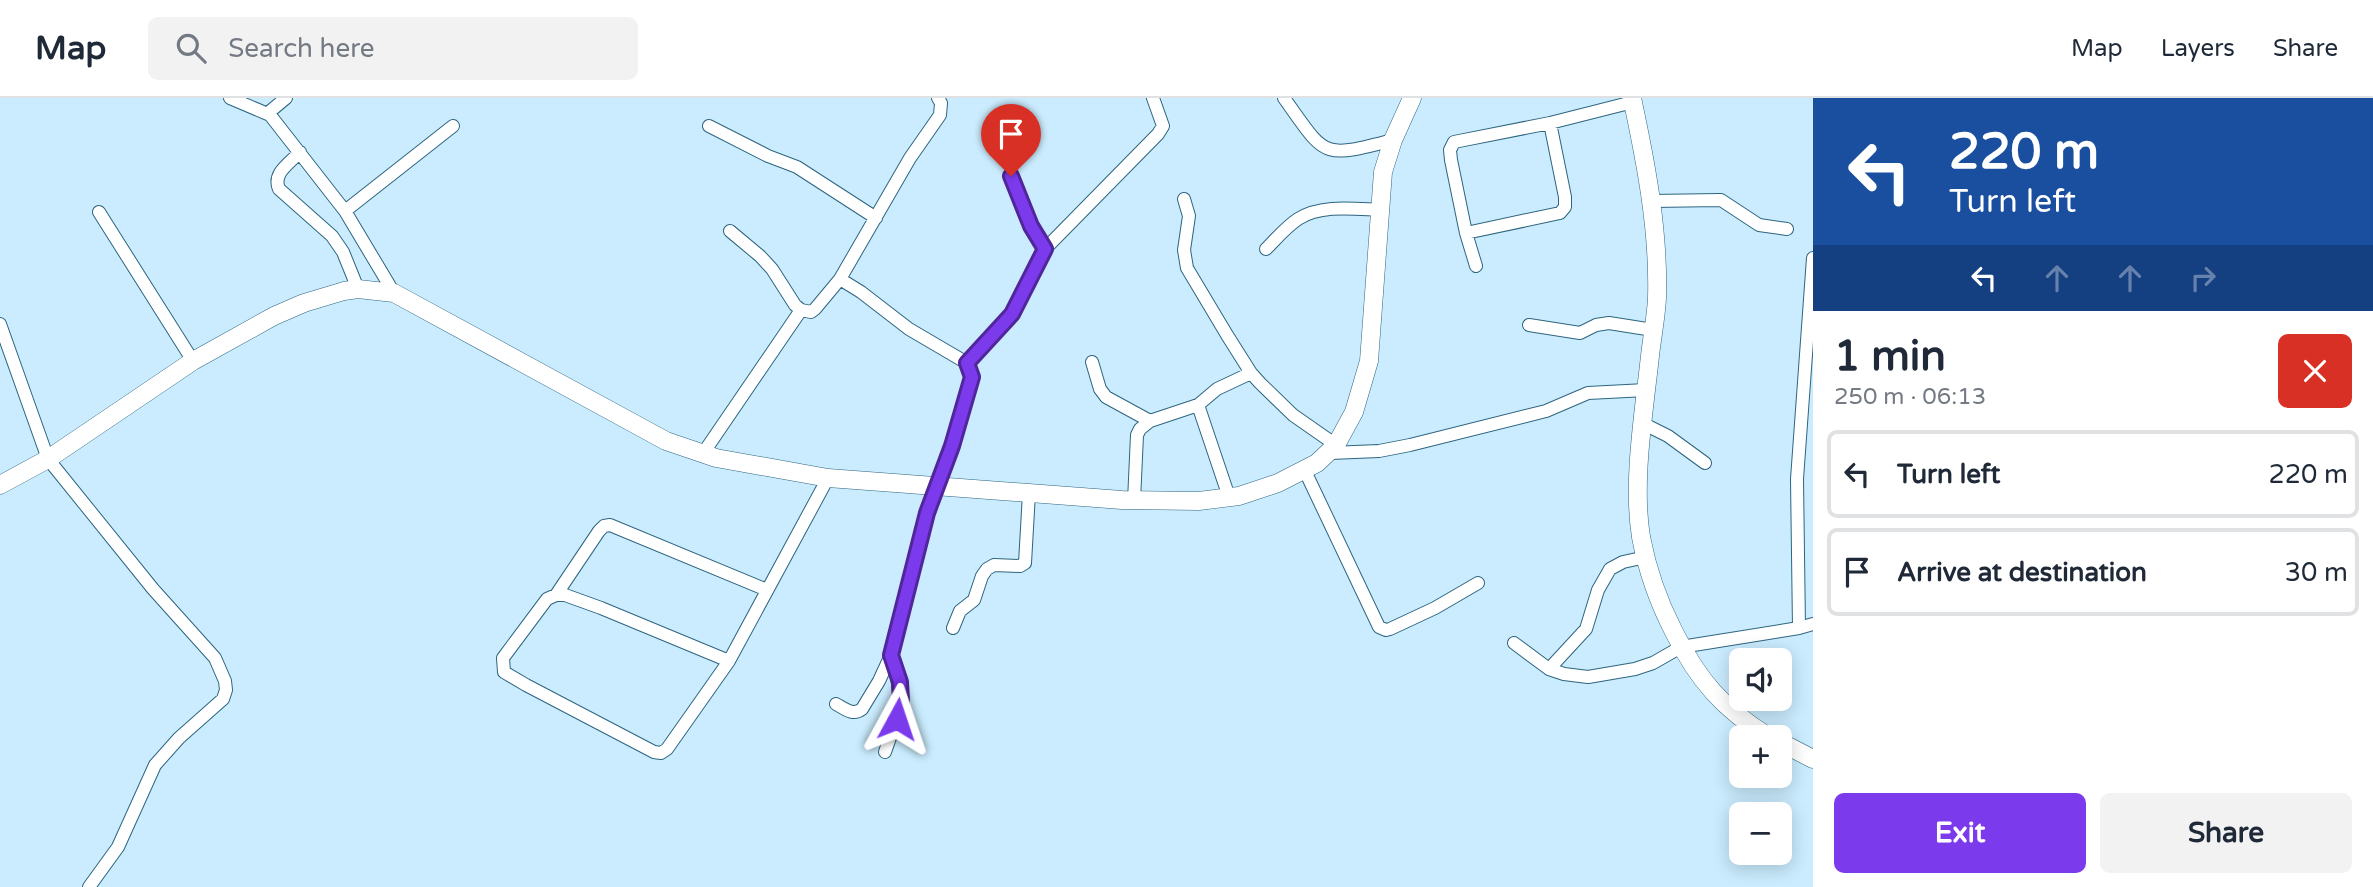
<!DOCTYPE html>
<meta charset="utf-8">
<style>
:root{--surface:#fff;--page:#f2f2f3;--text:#1f2937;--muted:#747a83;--line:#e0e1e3;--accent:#7c3aed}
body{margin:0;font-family:"Varela Round",sans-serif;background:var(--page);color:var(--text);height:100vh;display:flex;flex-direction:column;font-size:26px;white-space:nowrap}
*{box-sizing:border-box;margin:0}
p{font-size:23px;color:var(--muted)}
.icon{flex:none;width:38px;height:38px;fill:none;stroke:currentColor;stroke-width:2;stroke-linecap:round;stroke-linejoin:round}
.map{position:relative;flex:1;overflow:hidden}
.side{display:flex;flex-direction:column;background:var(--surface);width:560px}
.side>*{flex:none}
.hud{background:#1a4fa0;color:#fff;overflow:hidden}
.controls{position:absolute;left:1729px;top:550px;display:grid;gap:14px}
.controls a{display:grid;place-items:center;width:63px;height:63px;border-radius:10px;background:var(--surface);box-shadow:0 4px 18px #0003;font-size:35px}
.pin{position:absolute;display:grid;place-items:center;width:60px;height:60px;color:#fff;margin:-72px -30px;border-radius:50% 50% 50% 0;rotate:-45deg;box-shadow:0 0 7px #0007}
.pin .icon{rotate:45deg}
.me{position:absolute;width:77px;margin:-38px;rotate:5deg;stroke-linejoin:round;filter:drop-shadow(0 0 5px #0008)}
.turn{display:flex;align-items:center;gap:24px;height:147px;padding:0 21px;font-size:32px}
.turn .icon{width:91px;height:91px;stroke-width:2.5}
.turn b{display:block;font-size:49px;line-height:60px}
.lanes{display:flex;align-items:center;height:66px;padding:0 21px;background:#0003;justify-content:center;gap:35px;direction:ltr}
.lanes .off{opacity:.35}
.round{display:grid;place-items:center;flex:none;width:74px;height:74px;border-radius:10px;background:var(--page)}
.head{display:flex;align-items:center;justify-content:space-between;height:119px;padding:0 21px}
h1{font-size:42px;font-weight:700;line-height:52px}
.primary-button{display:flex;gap:14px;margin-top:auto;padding:14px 21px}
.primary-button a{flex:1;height:80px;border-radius:10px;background:var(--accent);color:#fff;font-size:28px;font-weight:700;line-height:80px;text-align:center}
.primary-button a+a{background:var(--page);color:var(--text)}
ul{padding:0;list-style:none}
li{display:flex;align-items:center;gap:21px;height:88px;margin:0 14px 10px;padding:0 7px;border:4px solid var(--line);border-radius:10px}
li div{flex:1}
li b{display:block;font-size:26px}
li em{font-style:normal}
header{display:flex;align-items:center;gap:42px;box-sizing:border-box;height:98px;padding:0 35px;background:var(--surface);border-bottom:2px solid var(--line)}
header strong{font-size:33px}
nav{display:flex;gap:38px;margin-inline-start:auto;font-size:24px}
.search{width:490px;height:63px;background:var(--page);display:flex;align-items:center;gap:18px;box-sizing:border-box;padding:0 24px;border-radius:10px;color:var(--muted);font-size:26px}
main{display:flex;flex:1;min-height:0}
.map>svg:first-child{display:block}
</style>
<header>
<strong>Map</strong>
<div class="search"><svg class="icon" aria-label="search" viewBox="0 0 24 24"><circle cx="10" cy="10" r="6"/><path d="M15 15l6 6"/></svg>Search here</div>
<nav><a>Map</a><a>Layers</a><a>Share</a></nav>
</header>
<main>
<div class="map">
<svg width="1813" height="789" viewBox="0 0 1813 789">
<rect width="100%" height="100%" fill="#caecfe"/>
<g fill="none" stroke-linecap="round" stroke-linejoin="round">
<defs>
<path id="street" d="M230,0L270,17L345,113L394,195
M1284,0C1326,59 1321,61 1393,42
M268,15L286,0
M709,28L768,58L797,69L876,120
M300,54C290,65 272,75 279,91L332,138L343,154L358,191
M1011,78L1036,138L1045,151
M1184,101L1189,118L1184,152L1187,170L1227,237L1251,275L1260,285L1293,317L1336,347
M1651,103L1721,102L1759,127L1787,131
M345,113L453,28
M99,114L193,263
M730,133L760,158L772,171L795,207L801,212L811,214L815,211L840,181
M1466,135L1560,115L1565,109V99L1550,25
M1266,151C1276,141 1286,129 1298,121C1321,106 1355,111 1381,112
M1476,168L1466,135L1451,62L1450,52L1454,44L1550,25L1633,4
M0,226L48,361L153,491L215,560L225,583L226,592L223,601L179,640L155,667L118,749L89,789
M1529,227L1580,235L1596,227L1609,225L1653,232
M1092,264L1100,291L1106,299L1150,323
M967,265L1012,217L1045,151L1158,36L1163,28L1153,0
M1198,307L1229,399
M1644,326L1668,338L1705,365
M1330,355L1379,353L1410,347L1546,313L1588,295L1646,292
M702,357L801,212
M1305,373L1379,529L1386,532L1390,531L1435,510L1478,485
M1134,403L1137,337L1140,331L1150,323L1198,307L1217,291L1251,275
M556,497L599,433L604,428L610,427L767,492
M953,530L960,513L974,502L982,478L987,471L994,467L1020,468L1025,465L1029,395
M1799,530L1797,381L1813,160
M1514,545L1549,571L1564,576L1588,579L1635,571L1653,565L1681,549L1799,530L1813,526
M729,563L667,651L661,655L654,654L526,587L504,574L503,560L547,501L556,497H565L601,510L729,563L828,380
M1549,571L1586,531L1598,492L1610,471L1623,464L1646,459
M836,606C845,611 853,618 862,611L879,583L891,557L927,415L952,348L972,279L967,265L909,231L861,194L840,181L910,60L940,17L941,5L938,0
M885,654C900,611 905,602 891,557"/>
<path id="secondary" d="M1632,0C1646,65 1659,133 1657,200C1656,220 1652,239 1650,258C1644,314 1632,384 1641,439C1647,471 1659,505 1674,534C1698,582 1723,611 1769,639
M0,387L48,361L193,263L274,218L304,205L344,193L358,191L394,195L666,343L716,360L828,380L1122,402L1199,403L1239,398L1278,385L1317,365L1336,347L1354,314L1369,263L1383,74L1393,42L1412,0
M1780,644L1813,661"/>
</defs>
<use href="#street" stroke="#2d657f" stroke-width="14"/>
<use href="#secondary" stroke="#2d657f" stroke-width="19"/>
<use href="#street" stroke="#fff" stroke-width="12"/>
<use href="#secondary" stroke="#fff" stroke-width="18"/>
</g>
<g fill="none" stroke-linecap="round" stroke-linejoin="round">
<defs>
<path id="route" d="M897,621L901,603L900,584L891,557L927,415L952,348L972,279L967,265L1012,216L1045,151L1031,128L1011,78"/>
</defs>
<use href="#route" stroke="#51269a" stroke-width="18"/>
<use href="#route" stroke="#7c3aed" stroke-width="12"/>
</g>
</svg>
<div class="controls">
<a><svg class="icon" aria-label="sound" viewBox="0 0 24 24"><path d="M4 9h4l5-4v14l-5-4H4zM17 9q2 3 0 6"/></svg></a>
<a>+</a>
<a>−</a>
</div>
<div class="pin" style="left:1011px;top:78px;background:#d93025"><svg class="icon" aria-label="arrive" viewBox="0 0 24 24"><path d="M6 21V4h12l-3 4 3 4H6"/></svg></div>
<svg class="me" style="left:897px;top:621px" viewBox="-20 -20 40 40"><path d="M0-17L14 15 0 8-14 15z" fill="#7c3aed" stroke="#fff" stroke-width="4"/></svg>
</div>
<section class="side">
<div class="hud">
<div class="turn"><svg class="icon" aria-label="left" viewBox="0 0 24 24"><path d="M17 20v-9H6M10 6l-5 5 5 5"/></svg><div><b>220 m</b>Turn left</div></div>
<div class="lanes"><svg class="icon" aria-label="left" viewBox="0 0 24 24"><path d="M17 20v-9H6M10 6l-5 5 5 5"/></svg><svg class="icon off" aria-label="ahead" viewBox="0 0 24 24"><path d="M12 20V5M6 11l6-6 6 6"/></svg><svg class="icon off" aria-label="ahead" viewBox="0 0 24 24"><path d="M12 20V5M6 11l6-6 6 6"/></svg><svg class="icon off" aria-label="right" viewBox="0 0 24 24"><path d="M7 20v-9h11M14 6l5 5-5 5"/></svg></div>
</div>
<div class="head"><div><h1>1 min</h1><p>250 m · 06:13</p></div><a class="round" style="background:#d93025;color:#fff"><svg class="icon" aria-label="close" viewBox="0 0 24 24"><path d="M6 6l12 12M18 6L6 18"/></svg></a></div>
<ul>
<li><svg class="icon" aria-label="left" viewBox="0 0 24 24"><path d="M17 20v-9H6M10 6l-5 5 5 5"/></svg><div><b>Turn left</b></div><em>220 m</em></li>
<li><svg class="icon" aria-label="arrive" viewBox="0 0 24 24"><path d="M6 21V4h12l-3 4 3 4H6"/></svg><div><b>Arrive at destination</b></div><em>30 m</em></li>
</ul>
<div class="primary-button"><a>Exit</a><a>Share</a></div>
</section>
</main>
